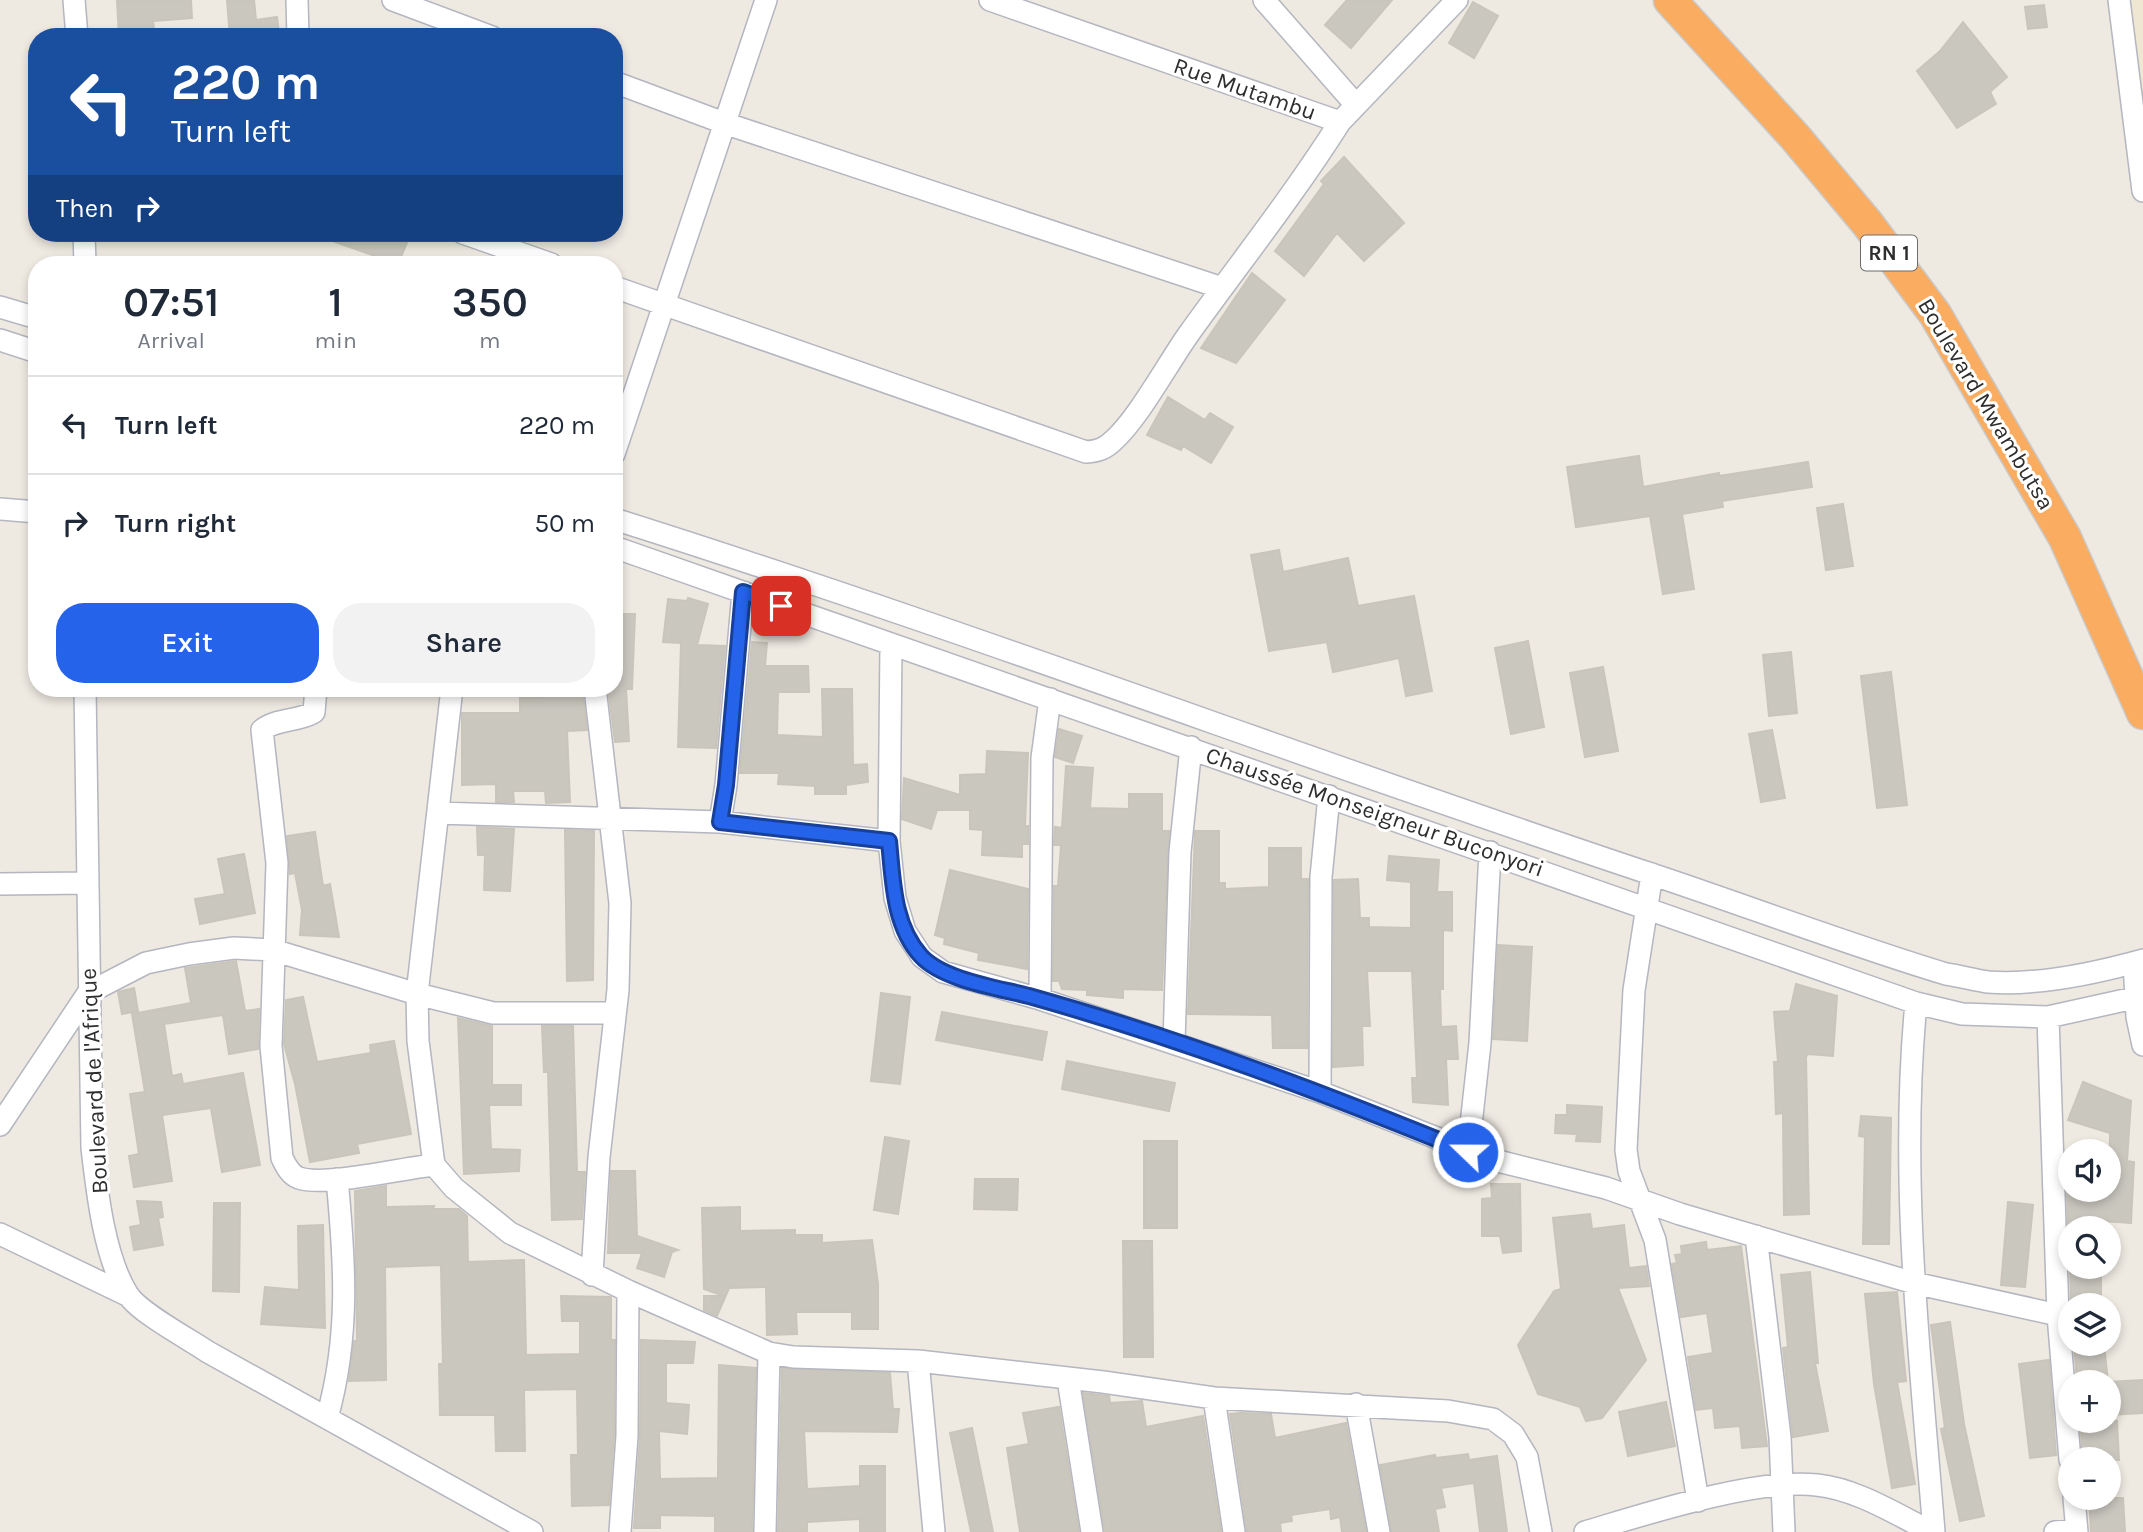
<!DOCTYPE html>
<meta charset="utf-8">
<style>
:root{--surface:#fff;--page:#f2f2f3;--text:#1f2937;--muted:#747a83;--line:#e0e1e3;--accent:#2563eb}
body{margin:0;font-family:Karla,sans-serif;background:var(--page);color:var(--text);height:100vh;display:flex;flex-direction:column;font-size:26px;white-space:nowrap}
*{box-sizing:border-box;margin:0}
p{font-size:23px;color:var(--muted)}
.icon{flex:none;width:38px;height:38px;fill:none;stroke:currentColor;stroke-width:2;stroke-linecap:round;stroke-linejoin:round}
.map{position:relative;flex:1;overflow:hidden}
.details{position:absolute;left:28px;top:256px;width:595px;height:441px;display:flex;flex-direction:column;background:var(--surface);border-radius:28px;box-shadow:0 4px 10px #0003}
.details>*{flex:none}
.guide{position:absolute;left:28px;top:28px;width:595px;height:214px;border-radius:28px;box-shadow:0 4px 10px #0003;background:#1a4fa0;color:#fff;overflow:hidden}
.fabs{position:absolute;left:2058px;top:1139px;display:grid;gap:14px}
.fabs a{display:grid;place-items:center;width:63px;height:63px;border-radius:50%;background:var(--surface);box-shadow:0 4px 10px #0003;font-size:35px}
.pin{position:absolute;display:grid;place-items:center;width:60px;height:60px;color:#fff;margin:-30px;border-radius:14px;box-shadow:0 4px 10px #0006}
.me{position:absolute;width:77px;margin:-38px;rotate:292deg;stroke-linejoin:round;filter:drop-shadow(0 0 5px #0008)}
.turn{display:flex;align-items:center;gap:24px;height:147px;padding:0 28px;font-size:32px}
.turn .icon{width:91px;height:91px;stroke-width:2.5}
.turn b{display:block;font-size:49px;line-height:60px}
.then{display:flex;align-items:center;height:66px;padding:0 28px;background:#0003;gap:14px;font-size:26px}
.eta{display:flex;justify-content:space-evenly;align-items:center;height:119px;text-align:center}
.eta b{font-size:42px;font-weight:600;line-height:49px}
.button{display:flex;gap:14px;margin-top:auto;padding:14px 28px}
.button a{flex:1;height:80px;border-radius:28px;background:var(--accent);color:#fff;font-size:28px;font-weight:600;line-height:80px;text-align:center}
.button a+a{background:var(--page);color:var(--text)}
ul{padding:0;list-style:none}
li{display:flex;align-items:center;gap:21px;height:98px;padding:0 28px;border-top:2px solid var(--line)}
li div{flex:1}
li b{display:block;font-size:26px}
li em{font-style:normal}
.map>svg:first-child{display:block}
</style>
<div class="map">
<svg width="2143" height="1532" viewBox="0 0 2143 1532">
<rect width="100%" height="100%" fill="#eee9e1"/>
<path fill="#efe7d1" d="M2130,0H2143V117Z"/>
<path fill="#cac7bf" stroke="#cac5ba" stroke-width="2" d="M117,0H191L192,18L153,21L155,37H119Z
M227,0H254L256,20L277,17L279,33L230,37Z
M1347,0H1392L1351,48L1325,25Z
M1473,2L1498,16L1474,58L1449,43Z
M2044,5L2047,27L2028,29L2025,7Z
M1963,22L2007,77L1990,92L1996,104L1957,128L1917,71L1940,51Z
M1344,157L1404,223L1364,261L1337,233L1304,276L1275,251L1324,184L1321,181Z
M316,233H387L408,240L398,264L315,235Z
M1252,273L1285,300L1236,363L1201,348Z
M1168,397L1205,420L1210,413L1233,427L1211,463L1183,446L1181,450L1147,435Z
M1639,456L1643,487L1719,473V476L1808,462L1812,487L1722,501L1723,507L1682,514L1694,589L1663,594L1650,516L1576,527L1567,467Z
M1843,504L1853,566L1826,570L1817,508Z
M1279,550L1283,572L1348,558L1358,606L1414,596L1432,691L1406,696L1399,658L1333,672L1327,642L1269,651L1251,555Z
M688,598L708,604L697,645L725,646L716,748L678,747L681,643L663,642L668,599L687,601Z
M614,614H635L632,689H626L629,741L615,742L608,688H614Z
M1528,641L1544,727L1511,734L1495,648Z
M752,642L767,643L765,666H808L809,692H778L777,735L823,737L822,689H852L853,765L867,764L868,782L846,785V794H815V786L778,784L779,773H740Z
M1791,652L1797,713L1769,716L1763,655Z
M1603,667L1618,751L1585,757L1570,673Z
M1891,672L1907,805L1877,808L1861,676Z
M546,688H582L587,730L567,731L570,802L546,803L545,791H513L514,802H496V784L462,785V713H520V698L546,697Z
M1059,729L1082,736L1073,763L1055,757Z
M1772,730L1785,798L1761,802L1749,734Z
M987,751L1028,753L1025,826H1028V844H1022V857L982,855L983,830L970,829V810H937L931,829L902,819L904,778L960,795V775L986,774Z
M1066,766L1093,768L1090,808L1129,809V794H1162V831H1169L1162,990L1123,989V998L1087,995V990L1062,989L1059,981H1053L1054,886H1058L1061,845H1054L1055,827L1062,828Z
M477,827L514,829L510,891L484,890L485,855H478Z
M565,830L594,831L593,980L567,981Z
M1195,831H1219V883H1225V889L1269,887V848H1301V879H1308L1307,1048H1273L1272,1015L1188,1014Z
M315,832L323,886L330,884L339,937L300,935L302,910L295,873L290,874L287,836Z
M244,854L255,913L200,924L195,899L225,894L218,859Z
M1389,856L1439,860L1437,892H1452V931L1443,930V989H1440L1441,1027L1456,1026L1458,1059H1446L1448,1105L1413,1102L1412,1078H1417L1412,971H1367L1370,1026H1362L1363,1065L1333,1067L1334,880L1358,879L1360,918H1369V927L1411,928V882L1387,880Z
M950,870L1028,889L1027,969L978,960L979,953L944,944L945,938L935,935Z
M1498,945L1532,947L1527,1041L1493,1039Z
M236,961L245,1011L259,1009L258,1049L229,1054L223,1015L164,1024L172,1076L181,1074L183,1084L243,1073L260,1165L222,1172L211,1108L162,1115L172,1181L134,1187L129,1156L139,1154L130,1094L145,1092L132,1014L191,1003L185,968Z
M1796,984L1837,996L1833,1056L1808,1054L1806,1057L1809,1214L1784,1215L1783,1113L1776,1114L1774,1062H1778L1774,1012L1790,1011Z
M134,988L138,1011L122,1014L118,992Z
M881,993L910,997L900,1084L871,1081Z
M303,997L317,1062L371,1053L370,1045L394,1041L411,1134L357,1144L359,1153L310,1162L295,1084L284,1044L286,1000Z
M942,1012L1047,1032L1042,1060L936,1040Z
M458,1018L492,1026V1085H521V1105H489L491,1149L520,1150L519,1171L464,1174Z
M542,1026H573L577,1172H585L582,1219L552,1220L548,1072H544Z
M1067,1061L1175,1083L1169,1111L1062,1089Z
M2083,1082L2131,1101L2127,1161L2134,1162L2131,1223L2101,1221V1228H2068L2067,1190H2109L2110,1133L2068,1120Z
M1567,1105L1602,1107L1600,1142L1576,1141L1577,1134L1555,1133L1556,1115H1567Z
M1861,1116L1891,1118L1889,1244H1863L1865,1137L1859,1136Z
M885,1137L909,1141L898,1214L874,1210Z
M1144,1141H1177V1228H1144Z
M611,1171H635L637,1236L678,1250L672,1252L664,1277L637,1268L642,1253H608Z
M975,1179H1018L1017,1210L974,1209Z
M1491,1184H1520L1521,1251L1503,1253L1500,1236H1482V1199L1492,1198Z
M386,1186V1207L434,1206L433,1209H459L467,1216L468,1262L524,1260L526,1355L580,1354V1321H562L561,1296L611,1297V1340H615L614,1435L609,1505L572,1506L571,1455H578L577,1389L524,1390L525,1451H496L495,1415H440L439,1364H443L441,1265L385,1267L386,1380L349,1381L354,1341H357L355,1191Z
M137,1201L161,1202L163,1217L158,1218L163,1245L134,1250L130,1227L141,1225Z
M2008,1202L2033,1205L2025,1287L2001,1285Z
M214,1203H240L239,1292L213,1291Z
M740,1207V1231L795,1230V1235H822V1243L872,1240L878,1284V1329H852V1312H796L797,1334L767,1335L766,1287L729,1288L717,1316L704,1310V1296H724L704,1289L702,1208Z
M1590,1214L1592,1229L1624,1225L1629,1268L1646,1266L1649,1286L1618,1288L1646,1360L1602,1418L1586,1421L1580,1407L1538,1394L1518,1345L1554,1291L1561,1289L1553,1218Z
M323,1225L325,1328L261,1324L265,1287L299,1290L298,1226Z
M1123,1241H1152L1153,1357H1124Z
M1706,1242L1707,1250L1741,1246L1767,1446L1742,1448L1740,1426L1715,1428L1713,1408L1696,1410L1688,1357L1713,1353L1707,1313L1681,1317L1672,1264L1677,1263L1675,1255L1682,1254L1681,1246Z
M2070,1267H2101V1306H2071Z
M1810,1272L1818,1363H1815L1828,1431L1793,1437L1783,1348L1788,1347L1781,1275Z
M1897,1292L1906,1381L1897,1382L1915,1484L1892,1488L1874,1384L1865,1294Z
M1950,1322L1964,1424L1984,1516L1960,1521L1941,1429L1945,1428L1931,1325Z
M641,1340L695,1342L693,1363H666V1403L689,1405L687,1434L659,1431L660,1479L718,1478L719,1365L756,1368L752,1532H715V1516L660,1515V1528H634L640,1436Z
M2074,1344H2104L2108,1382H2077Z
M2049,1360L2056,1455L2030,1458L2019,1364Z
M782,1368L890,1373L893,1409H899L897,1432L804,1431L807,1489L860,1486V1466H885V1532H860V1519L807,1522V1532H778Z
M2143,1380V1413L2109,1415V1382Z
M1083,1393L1109,1396L1110,1403L1142,1401L1146,1427L1203,1416L1221,1532H1105Z
M1666,1402L1675,1446L1628,1456L1619,1412Z
M1059,1407L1079,1532H1020L1007,1448L1029,1444L1023,1413Z
M1241,1413L1271,1414L1275,1438L1346,1423L1366,1532H1342L1340,1517L1331,1519L1330,1509L1291,1515L1292,1521L1280,1523L1281,1532H1247L1230,1414Z
M2080,1421H2117L2119,1460H2083Z
M972,1428L993,1532H971L950,1433Z
M1468,1454L1469,1460L1497,1456L1507,1532H1480L1474,1483L1441,1488L1445,1507L1435,1509L1439,1532H1392L1380,1465L1435,1455L1436,1458Z
M2089,1498H2123L2125,1532H2091Z"/>
<g fill="none" stroke-linecap="round" stroke-linejoin="round">
<defs>
<path id="minor" d="M74,0L77,37
M297,0L298,37
M393,0L492,37
M990,0L1340,122L1457,0
M1264,0L1356,105
M2119,0L2143,191
M614,82L724,123L1222,288
M84,233L85,264
M463,233L551,264
M614,287L1086,452C1098,451 1105,449 1114,440C1139,417 1167,365 1188,335C1239,264 1293,196 1340,122
M0,307L37,318
M0,340L37,352
M614,454L766,0
M0,509L37,512
M614,519C963,629 1305,759 1651,874C1750,907 1847,944 1946,974C1960,976 1974,980 1988,982C2038,986 2096,973 2143,960
M614,547L1916,1003L1962,1014L2048,1017L2143,996
M891,644L889,841L895,898L905,931L922,957L943,972L1040,999L1320,1092L1490,1159L1606,1188L1680,1214L1914,1283L2058,1315
M85,688L92,1148C97,1191 104,1257 128,1295C140,1313 189,1339 208,1352L532,1532
M316,688L314,712C298,722 277,718 262,730L277,863L271,1046L282,1158C286,1166 290,1175 299,1178C324,1187 403,1168 434,1165
M452,688L417,994L418,1041L434,1165L454,1188L510,1233L628,1291L627,1436L620,1532
M438,813L720,822L889,841
M720,822L726,785L743,592
M1652,874L1634,990L1626,1150L1629,1171L1655,1240L1698,1501
M0,884L87,883
M2134,963L2137,1017L2143,1045
M1040,999L1042,758L1050,699
M1916,1003C1899,1179 1920,1356 1934,1532
M2048,1017L2058,1315L2070,1460
M1174,1042L1180,852L1191,747
M1320,1092L1321,877L1329,796
M0,1125L88,993L146,963L189,954L234,948L273,950L417,994L493,1013H615
M1468,1152L1480,1043L1490,852
M0,1234L129,1296
M1756,1236L1780,1437L1784,1532
M592,1275L599,1157L618,990L620,903L595,688
M628,1291L769,1353L765,1532
M769,1353L793,1357L918,1361L1103,1382L1214,1398L1448,1411L1493,1419L1513,1434L1527,1457L1541,1532
M918,1361L934,1532
M1068,1379L1092,1532
M1214,1398L1234,1532
M1356,1404L1379,1532
M327,1418C350,1336 345,1263 337,1179
M2074,1498L2077,1532
M1585,1532C1646,1514 1756,1478 1817,1485C1857,1489 1897,1515 1932,1532
M2055,1532L2076,1530"/>
<path id="highway" d="M1670,0L1795,137L1867,223L1935,314L2065,538L2143,713"/>
</defs>
<use href="#minor" stroke="#b4b6c0" stroke-width="24"/>
<use href="#highway" stroke="#c9c9c9" stroke-width="35"/>
<use href="#minor" stroke="#fff" stroke-width="21"/>
<use href="#highway" stroke="#faac61" stroke-width="32"/>
</g>
<g fill="none" stroke-linecap="round" stroke-linejoin="round">
<defs>
<path id="route" d="M781,606L743,592L726,785L720,822L889,841C893,880 893,925 921,956C943,980 998,988 1029,996C1179,1038 1324,1093 1468,1152"/>
</defs>
<use href="#route" stroke="#184099" stroke-width="18"/>
<use href="#route" stroke="#2563eb" stroke-width="12"/>
</g>
<g text-anchor="middle" dominant-baseline="central" stroke-width="6" stroke-linejoin="round" paint-order="stroke">
<rect fill="#fff" stroke="#6d6d6d" stroke-width="2" x="1861" y="235.5" width="56" height="35" rx="5"/>
<g font-size="21" font-weight="bold" fill="#2e2e2e">
<text x="1889" y="253">RN 1</text>
</g>
<g font-size="23" fill="#2e2e2e" stroke="#fff">
<text transform="translate(1245 89) rotate(19)">Rue Mutambu</text>
<text transform="translate(1986 404) rotate(59)">Boulevard Mwambutsa</text>
<text transform="translate(1375 812) rotate(19)">Chaussée Monseigneur Buconyori</text>
<text transform="translate(94 1081) rotate(-93)">Boulevard de l'Afrique</text>
</g>
</g>
</svg>
<div class="fabs">
<a><svg class="icon" aria-label="sound" viewBox="0 0 24 24"><path d="M4 9h4l5-4v14l-5-4H4zM17 9q2 3 0 6"/></svg></a>
<a><svg class="icon" aria-label="search" viewBox="0 0 24 24"><circle cx="10" cy="10" r="6"/><path d="M15 15l6 6"/></svg></a>
<a><svg class="icon" aria-label="layers" viewBox="0 0 24 24"><path d="M12 4l9 5-9 5-9-5zM3 14l9 5 9-5"/></svg></a>
<a>+</a>
<a>−</a>
</div>
<div class="pin" style="left:781px;top:606px;background:#d93025"><svg class="icon" aria-label="arrive" viewBox="0 0 24 24"><path d="M6 21V4h12l-3 4 3 4H6"/></svg></div>
<svg class="me" style="left:1468px;top:1152px" viewBox="-20 -20 40 40"><circle r="17" fill="#2563eb" stroke="#fff" stroke-width="3"/><path d="M0-11L8 9 0 5-8 9z" fill="#fff"/></svg>
<div class="guide">
<div class="turn"><svg class="icon" aria-label="left" viewBox="0 0 24 24"><path d="M17 20v-9H6M10 6l-5 5 5 5"/></svg><div><b>220 m</b>Turn left</div></div>
<div class="then">Then<svg class="icon" aria-label="right" viewBox="0 0 24 24"><path d="M7 20v-9h11M14 6l5 5-5 5"/></svg></div>
</div>
<section class="details">
<div class="eta">
<div><b>07:51</b><p>Arrival</p></div>
<div><b>1</b><p>min</p></div>
<div><b>350</b><p>m</p></div>
</div>
<ul>
<li><svg class="icon" aria-label="left" viewBox="0 0 24 24"><path d="M17 20v-9H6M10 6l-5 5 5 5"/></svg><div><b>Turn left</b></div><em>220 m</em></li>
<li><svg class="icon" aria-label="right" viewBox="0 0 24 24"><path d="M7 20v-9h11M14 6l5 5-5 5"/></svg><div><b>Turn right</b></div><em>50 m</em></li>
</ul>
<div class="button"><a>Exit</a><a>Share</a></div>
</section>
</div>
